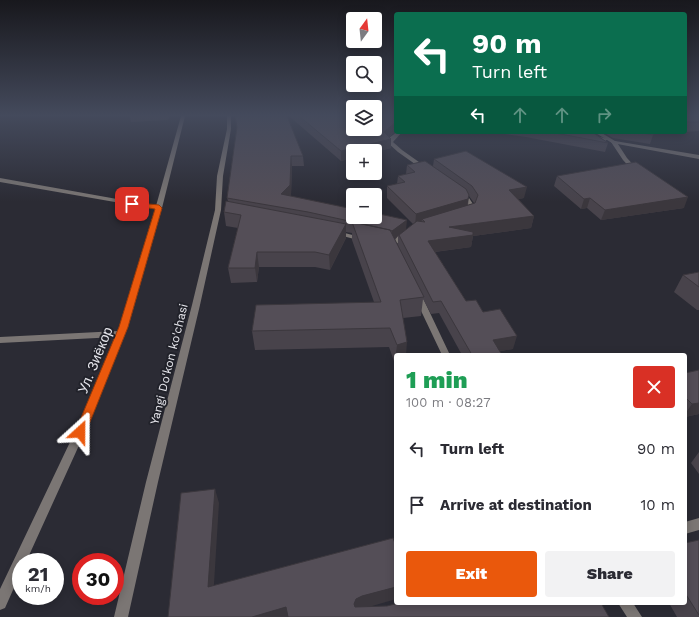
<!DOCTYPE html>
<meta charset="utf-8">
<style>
:root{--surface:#fff;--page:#f2f2f3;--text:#2b2b33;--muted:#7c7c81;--accent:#ea580c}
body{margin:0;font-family:"Work Sans",sans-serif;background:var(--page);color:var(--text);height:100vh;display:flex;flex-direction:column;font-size:15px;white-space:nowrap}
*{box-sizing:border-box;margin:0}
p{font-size:13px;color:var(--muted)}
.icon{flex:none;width:22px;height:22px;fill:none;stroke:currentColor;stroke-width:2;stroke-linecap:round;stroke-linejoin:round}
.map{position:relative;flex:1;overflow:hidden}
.details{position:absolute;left:394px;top:353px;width:293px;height:252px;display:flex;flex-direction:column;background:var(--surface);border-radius:4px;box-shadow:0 2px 10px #0003}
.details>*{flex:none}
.hud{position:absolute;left:394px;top:12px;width:293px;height:122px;border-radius:4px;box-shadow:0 2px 10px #0003;background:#0b6e4f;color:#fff;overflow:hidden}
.needle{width:26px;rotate:15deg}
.controls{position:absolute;left:346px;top:12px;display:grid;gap:8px}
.controls a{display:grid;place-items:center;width:36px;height:36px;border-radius:4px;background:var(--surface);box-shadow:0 2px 10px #0003;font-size:20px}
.speed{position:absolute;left:12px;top:553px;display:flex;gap:8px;font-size:20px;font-weight:700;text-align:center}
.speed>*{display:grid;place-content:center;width:52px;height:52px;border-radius:50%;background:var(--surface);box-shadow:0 2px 10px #0003;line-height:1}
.speed small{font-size:10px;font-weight:400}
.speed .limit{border:6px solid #d22;background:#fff;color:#111}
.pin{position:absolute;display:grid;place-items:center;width:34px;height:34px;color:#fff;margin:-17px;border-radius:8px;box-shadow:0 2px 6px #0006}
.me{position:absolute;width:44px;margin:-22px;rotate:24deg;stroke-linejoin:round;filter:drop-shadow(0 0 3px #0008)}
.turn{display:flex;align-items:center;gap:14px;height:84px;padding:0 12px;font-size:18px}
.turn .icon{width:52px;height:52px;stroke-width:2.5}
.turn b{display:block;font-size:28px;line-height:34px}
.lanes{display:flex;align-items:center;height:38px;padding:0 12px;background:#0003;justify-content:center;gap:20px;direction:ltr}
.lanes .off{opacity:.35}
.round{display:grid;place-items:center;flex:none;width:42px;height:42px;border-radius:4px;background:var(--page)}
.summary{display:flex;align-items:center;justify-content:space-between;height:68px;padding:0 12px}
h1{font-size:24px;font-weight:800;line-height:30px;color:#1e9e55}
.primary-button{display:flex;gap:8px;margin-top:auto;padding:8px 12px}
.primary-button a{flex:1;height:46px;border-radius:4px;background:var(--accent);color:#fff;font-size:16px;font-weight:800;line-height:46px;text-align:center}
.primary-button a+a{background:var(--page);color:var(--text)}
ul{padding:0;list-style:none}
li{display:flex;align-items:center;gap:12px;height:56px;padding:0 12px}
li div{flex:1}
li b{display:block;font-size:15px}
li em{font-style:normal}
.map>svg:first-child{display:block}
</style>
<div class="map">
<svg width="699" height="617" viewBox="0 0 699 617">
<rect width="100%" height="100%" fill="#2b2b34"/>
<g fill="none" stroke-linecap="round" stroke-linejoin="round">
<path fill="#7b7674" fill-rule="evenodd" d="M397,132H402L393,142L402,150L426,167V169H422L398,152L388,143L389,138Z
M570,132H579L608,139L605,141Z
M612,141H616L627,158L637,169V171H633L623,160L611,142Z
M460,191L469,198L475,207L471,214L469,215L466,213L469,207L465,200L457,193Z
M409,231L411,232V234L401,238L395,247H391L390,246L397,236Z"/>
<path fill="#7b7674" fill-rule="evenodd" d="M181,116H185L162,208L128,327L91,419L26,562H21V572L5,608L0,610V589L81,419L116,337L0,343V337L118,331L155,209L0,182V178L156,206Z
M227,116H231V129L223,176L221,210L200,305L158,482L128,617H114L146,482L192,305L215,210L217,176L227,129Z
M594,132H600L615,141L699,155V159L612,143Z
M337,231L364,238L365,239L362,241L335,234V232Z
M415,294H421L422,296L450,355H442L414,296Z
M699,518V530L685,534V522Z
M618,603H633L642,617H627Z"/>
</g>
<path fill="#48434b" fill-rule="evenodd" d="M130,116H170L168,120L131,122L130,117Z
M289,116H396V131L389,137L391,148L375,152V151H353V158L341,161Z
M685,116H699V131L685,132Z
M237,127L303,156L304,166H292L291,195L290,196L406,230L413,224L387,198V186L397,184L398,176L406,174L407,165L433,166L434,159L524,198L518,199L534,216L531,228L473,236L471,247L435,252L466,301L483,312L513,349L499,351L502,355H462L439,313L431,314L423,299L421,316L403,318L396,355V364H395L389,347L255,350L252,331L374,302L352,240V233L346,232V238L330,270L315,267H259L257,282L231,283L228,268L238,228L226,226L224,212L228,201L227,198ZM469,196L474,203L468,205ZM398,236V246L395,240Z
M491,132H596L595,134L608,143L605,152L526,137Z
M603,132H674L653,133V135L650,144L613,138Z
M557,176L684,208L601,220L587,208L581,209L554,186Z
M699,272V310H697L674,292L683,275Z
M699,370V414L685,417V373Z
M699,452V474L691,463Z
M699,540V617H677L669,603H685V543Z"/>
<path fill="#3b373d" d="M396,122V131L385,140L391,139V148L375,152V151H353V158L341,161V151L384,132Z
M291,156L292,166L291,195L282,205L281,194Z
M527,187L524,198L506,201L509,190Z
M469,195L467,207L422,219L421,224L415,226L416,214Z
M688,197L684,208L601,220L605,210Z
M590,198L587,208L581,209L584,199Z
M534,216L531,228L473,236L471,247L426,253L428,241L449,227Z
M407,220L406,230L399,235L391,243L392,231Z
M346,224V238L330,270L329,255Z
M257,252L259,267L257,282L255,268Z
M517,336L513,349L489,353L493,340Z
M407,342L406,355H396V364H395L397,345Z
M699,403V414L685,417V414L692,404Z
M215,489L219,503L213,600L208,587Z
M396,587V599L362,609L356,611L354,604L356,599L362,596Z
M286,607L288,617H252Z"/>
<path fill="#544e57" stroke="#3b373d" d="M235,116H287L303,156H291L290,185L281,194L353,209V217H375V213L407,220L392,231L390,230L308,212L227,198L237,127Z
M299,116H353V129H375V116H396V122L384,132L391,139L341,151Z
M685,116H699V122H685Z
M550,132H592L608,143Z
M637,132H653V135Z
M466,151L527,187L509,190L534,216L449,227L473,232V235L428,241L466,301L476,300L483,312L500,309L517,336L493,340L502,355H472L441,301L433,302L399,235L417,221L425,222L422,219L475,203L478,195L472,186L434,159Z
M425,161L466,189L469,195L468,199L416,214L387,186L405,182L398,176L415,172L407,165Z
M636,162L688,197L605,210L590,198L584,199L557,176Z
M226,201L346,224L329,255L315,252H257L255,268H228L241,215L224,212Z
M352,222L390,230L424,297L400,300L407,342L397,345L390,328L252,331L256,305L381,302Z
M699,272V287L683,275Z
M699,370V403L692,404L685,397V373Z
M215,489L208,587L393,538L396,546V587L362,596L356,599L354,604L355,607L387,606L399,603H601L609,617H288L286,607L252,617H168L181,493Z
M699,540V615L685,593V543Z"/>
<linearGradient id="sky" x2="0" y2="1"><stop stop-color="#18181d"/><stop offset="0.57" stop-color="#444a5c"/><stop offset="1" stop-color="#444a5c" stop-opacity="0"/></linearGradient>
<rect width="699" height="202" fill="url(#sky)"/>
<path fill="#ea580c" stroke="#983908" d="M129,202L159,205L162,208L128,327L86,432L85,435L80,437L76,435L75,432L119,327L155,209L129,205Z"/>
<g text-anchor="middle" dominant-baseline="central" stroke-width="4" stroke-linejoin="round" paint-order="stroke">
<g font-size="12" fill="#e6e6ec" stroke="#21222a">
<text transform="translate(169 364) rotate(-76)">Yangi Do'kon ko'chasi</text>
</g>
<g font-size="14" fill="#e6e6ec" stroke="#21222a">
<text transform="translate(95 360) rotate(-68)">Ул. Зиёкор</text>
</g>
</g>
</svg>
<div class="controls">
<a><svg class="needle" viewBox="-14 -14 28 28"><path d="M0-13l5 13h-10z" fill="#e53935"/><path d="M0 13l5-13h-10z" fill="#7c7c81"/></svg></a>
<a><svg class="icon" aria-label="search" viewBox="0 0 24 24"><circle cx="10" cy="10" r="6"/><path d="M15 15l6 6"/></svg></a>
<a><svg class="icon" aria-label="layers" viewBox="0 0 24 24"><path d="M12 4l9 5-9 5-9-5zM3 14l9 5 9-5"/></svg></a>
<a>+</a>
<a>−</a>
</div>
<div class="speed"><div>21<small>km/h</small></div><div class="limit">30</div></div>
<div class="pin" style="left:132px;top:204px;background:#d93025"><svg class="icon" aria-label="arrive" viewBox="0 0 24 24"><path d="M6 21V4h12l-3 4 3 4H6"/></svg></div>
<svg class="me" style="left:80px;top:432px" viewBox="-20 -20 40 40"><path d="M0-17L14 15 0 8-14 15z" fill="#ea580c" stroke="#fff" stroke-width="4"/></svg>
<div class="hud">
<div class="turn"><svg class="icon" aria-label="left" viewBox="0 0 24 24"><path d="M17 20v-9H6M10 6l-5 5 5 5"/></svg><div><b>90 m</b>Turn left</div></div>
<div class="lanes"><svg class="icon" aria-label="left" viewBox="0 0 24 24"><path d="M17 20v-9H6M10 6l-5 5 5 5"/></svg><svg class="icon off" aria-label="ahead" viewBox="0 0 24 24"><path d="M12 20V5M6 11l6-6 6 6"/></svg><svg class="icon off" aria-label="ahead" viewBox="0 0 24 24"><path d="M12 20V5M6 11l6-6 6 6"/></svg><svg class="icon off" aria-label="right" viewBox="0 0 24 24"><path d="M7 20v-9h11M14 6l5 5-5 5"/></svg></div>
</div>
<section class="details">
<div class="summary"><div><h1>1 min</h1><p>100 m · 08:27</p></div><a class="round" style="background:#d93025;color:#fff"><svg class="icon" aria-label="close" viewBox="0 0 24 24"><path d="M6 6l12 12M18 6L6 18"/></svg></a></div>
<ul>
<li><svg class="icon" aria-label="left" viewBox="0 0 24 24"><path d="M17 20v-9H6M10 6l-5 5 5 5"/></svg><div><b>Turn left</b></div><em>90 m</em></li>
<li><svg class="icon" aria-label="arrive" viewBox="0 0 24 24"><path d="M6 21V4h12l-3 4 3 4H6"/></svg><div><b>Arrive at destination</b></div><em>10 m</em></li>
</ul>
<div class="primary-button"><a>Exit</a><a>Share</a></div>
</section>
</div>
